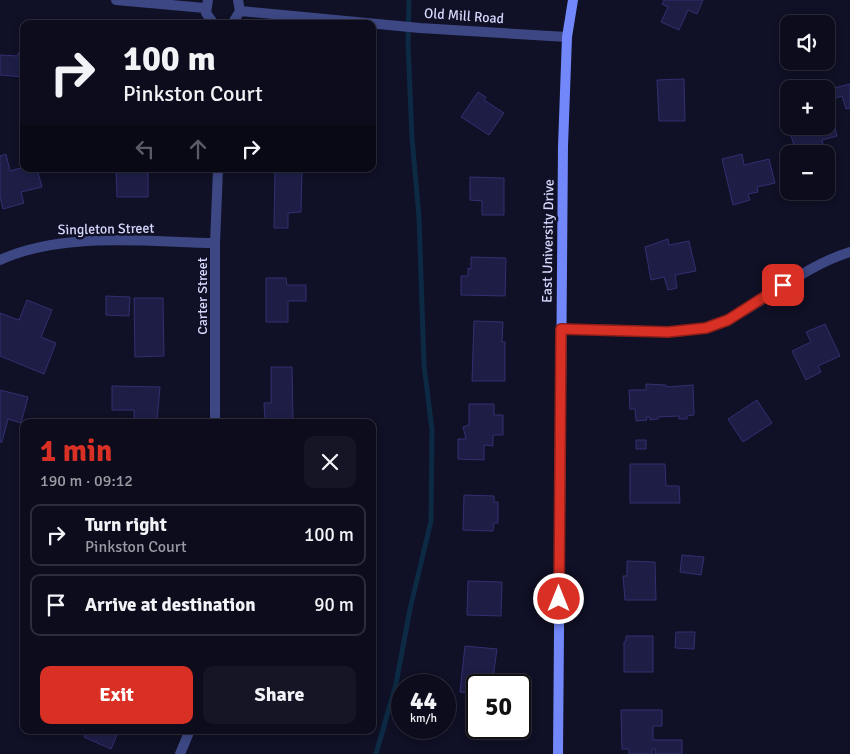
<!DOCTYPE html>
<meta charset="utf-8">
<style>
:root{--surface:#0c0c1c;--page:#151525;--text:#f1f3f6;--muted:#9a9ba3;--line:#2c2c3b;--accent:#d93025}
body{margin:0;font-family:Signika,sans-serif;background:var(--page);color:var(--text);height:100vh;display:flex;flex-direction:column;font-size:19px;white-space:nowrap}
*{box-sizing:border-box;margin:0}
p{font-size:16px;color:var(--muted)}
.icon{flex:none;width:28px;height:28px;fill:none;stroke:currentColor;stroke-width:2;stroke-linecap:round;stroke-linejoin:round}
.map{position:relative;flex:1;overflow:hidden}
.side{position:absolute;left:20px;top:419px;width:356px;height:315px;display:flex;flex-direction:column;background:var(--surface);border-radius:10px;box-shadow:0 2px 8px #0003,0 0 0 1px var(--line)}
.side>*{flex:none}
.guide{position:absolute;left:20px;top:20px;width:356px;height:152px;border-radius:10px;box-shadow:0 2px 8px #0003,0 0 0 1px var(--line);background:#0c0c1c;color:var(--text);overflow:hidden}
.tools{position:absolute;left:780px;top:15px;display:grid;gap:10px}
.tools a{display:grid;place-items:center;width:55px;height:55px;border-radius:10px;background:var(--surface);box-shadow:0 2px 8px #0003,0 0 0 1px var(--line);font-size:25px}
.speed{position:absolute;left:391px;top:674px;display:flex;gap:10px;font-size:25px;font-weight:700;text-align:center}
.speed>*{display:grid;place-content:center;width:65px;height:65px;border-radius:50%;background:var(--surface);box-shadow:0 2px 8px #0003,0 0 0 1px var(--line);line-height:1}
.speed small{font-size:12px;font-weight:400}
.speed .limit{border:2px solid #111;border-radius:8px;background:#fff;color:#111}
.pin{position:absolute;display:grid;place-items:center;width:42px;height:42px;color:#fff;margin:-21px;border-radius:10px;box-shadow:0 2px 8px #0006}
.me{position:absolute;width:55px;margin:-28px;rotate:0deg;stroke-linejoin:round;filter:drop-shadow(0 0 4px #0008)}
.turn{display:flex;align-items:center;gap:18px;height:105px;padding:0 20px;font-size:22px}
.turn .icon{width:65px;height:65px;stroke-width:2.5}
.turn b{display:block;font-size:35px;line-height:42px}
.lanes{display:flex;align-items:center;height:48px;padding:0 20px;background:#0003;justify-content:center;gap:25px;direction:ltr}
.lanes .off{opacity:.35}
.round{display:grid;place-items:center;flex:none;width:52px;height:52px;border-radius:10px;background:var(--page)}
.summary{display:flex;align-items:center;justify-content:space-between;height:85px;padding:0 20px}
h1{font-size:30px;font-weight:700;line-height:38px;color:var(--accent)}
.primary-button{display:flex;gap:10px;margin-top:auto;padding:10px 20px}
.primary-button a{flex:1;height:58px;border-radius:10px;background:var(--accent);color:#fff;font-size:20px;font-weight:700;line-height:58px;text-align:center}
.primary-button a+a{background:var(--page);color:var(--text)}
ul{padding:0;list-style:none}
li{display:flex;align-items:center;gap:15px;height:62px;margin:0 10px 8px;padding:0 10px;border:2px solid var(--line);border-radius:10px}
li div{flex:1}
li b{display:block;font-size:19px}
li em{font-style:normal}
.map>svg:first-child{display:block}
</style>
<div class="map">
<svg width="850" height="754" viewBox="0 0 850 754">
<rect width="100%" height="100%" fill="#101026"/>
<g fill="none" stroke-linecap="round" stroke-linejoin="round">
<path stroke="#0c2a43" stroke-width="5" d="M376,754L396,684L410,609L431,521L432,430L424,365L419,217L412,138L408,44L409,0"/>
</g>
<path fill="#1e1d46" stroke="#313071" d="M664,0H703L697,14L688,10L679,30L661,22L668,7L662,4Z
M18,53H24V77L0,75V55L18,56Z
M684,79L685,121H659L657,80Z
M850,84V108L846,109L842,96L833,99L830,89Z
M478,92L486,97L484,100L504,113L489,135L461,117Z
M832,115L837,136L822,140L825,150L797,154L789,130L804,126H826V116Z
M6,154L10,171L24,167L37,169L42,187L21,192L24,203L3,209L0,197V156Z
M742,154L744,165L769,159L775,183L757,187L758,192L748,194L750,200L733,205L722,159Z
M116,169H148V197H117Z
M275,169H302L301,212L288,213V228H274Z
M470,177L504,178V215H482V201L470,200Z
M668,239L669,245L689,241L696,271L675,275L677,288L668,290L664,277L651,280L645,247Z
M471,257L506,258L505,296L461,295V276H468V268L471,269Z
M266,278H286L287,285H306V301H288V322H266Z
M106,296L130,297L129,316L106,315Z
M134,298H163L164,356L135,357Z
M27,300L52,310L41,337L56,343L44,374L0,356V313L19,320Z
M474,321L503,322L502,342H505V381H472Z
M825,324L840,356L818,366L821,372L806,380L792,351L811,342L806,332Z
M271,367H292L293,422H265L264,403H271Z
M646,384L666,385V387L693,385L694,415L687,416V419H679V416L658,417V419L650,420V417H646L647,420L636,421L635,409H630L629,390H646Z
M112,386L160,387L157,421L161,422H134V410H112Z
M0,390L28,397L21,423L8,419L2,442H0Z
M757,400L772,423L743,442L728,419Z
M469,404H494V415H503V435H493V446L484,445V460L458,459V439H466L463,427L469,425Z
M636,440H646V449H636Z
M630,464H665L666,486H679L680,503H630Z
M464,495L494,496V502H498V523H494L493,531L463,530Z
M682,555L704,557L701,575L680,572Z
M627,561L655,562L656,600H625L623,576H627Z
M468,581L502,582L501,616L467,615Z
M676,632H695L694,649L675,648Z
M626,636H653V672H624V642L626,641Z
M465,646L497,649L492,685H478V694L460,692Z
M621,710H662V726H653V740H682V754H655V749H652V754H629V749H622Z
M87,730H119L111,749L84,737Z"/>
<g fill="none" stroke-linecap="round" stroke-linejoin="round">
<path stroke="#3d4783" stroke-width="10" d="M116,0L205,8
M208,0L206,13L214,24
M240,11L420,28L567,37
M232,24L240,11L238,0
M0,260C63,231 147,242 215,243
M561,329C581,329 602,329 622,330C657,331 694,336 727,320C770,299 804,266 850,252
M215,422V243L218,169
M180,754L190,730"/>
<path stroke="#7187fa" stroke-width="10" d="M558,754L563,146L567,37L573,0"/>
</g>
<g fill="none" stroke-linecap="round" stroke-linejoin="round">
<defs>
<path id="route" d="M559,599L561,329L668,332L706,328L728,320L783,285"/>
</defs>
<use href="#route" stroke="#8d1f18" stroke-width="12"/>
<use href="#route" stroke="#d93025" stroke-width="9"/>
</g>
<g text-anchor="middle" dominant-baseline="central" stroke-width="5" stroke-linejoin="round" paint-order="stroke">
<g font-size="14" fill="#d6d9fd" stroke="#101026">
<text transform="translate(464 16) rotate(4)">Old Mill Road</text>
<text transform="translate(106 229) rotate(-1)">Singleton Street</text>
<text transform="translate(548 241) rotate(-89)">East University Drive</text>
<text transform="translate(202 296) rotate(-90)">Carter Street</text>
</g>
</g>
</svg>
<div class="tools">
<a><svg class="icon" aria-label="sound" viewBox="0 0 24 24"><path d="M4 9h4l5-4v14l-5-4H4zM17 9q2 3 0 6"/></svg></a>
<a>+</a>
<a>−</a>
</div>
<div class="speed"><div>44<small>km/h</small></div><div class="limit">50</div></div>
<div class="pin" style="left:783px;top:285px;background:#d93025"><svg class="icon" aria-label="arrive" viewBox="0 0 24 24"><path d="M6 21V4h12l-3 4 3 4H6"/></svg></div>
<svg class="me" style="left:559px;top:599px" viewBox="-20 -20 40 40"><circle r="17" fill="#d93025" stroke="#fff" stroke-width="3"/><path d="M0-11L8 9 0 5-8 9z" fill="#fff"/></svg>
<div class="guide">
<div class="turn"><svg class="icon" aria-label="right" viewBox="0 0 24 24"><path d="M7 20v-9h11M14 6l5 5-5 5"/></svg><div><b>100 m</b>Pinkston Court</div></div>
<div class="lanes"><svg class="icon off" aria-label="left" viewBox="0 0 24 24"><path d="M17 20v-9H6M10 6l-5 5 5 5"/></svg><svg class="icon off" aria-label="ahead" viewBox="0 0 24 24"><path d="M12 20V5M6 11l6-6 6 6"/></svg><svg class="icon" aria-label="right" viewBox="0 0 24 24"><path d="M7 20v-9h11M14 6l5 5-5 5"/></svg></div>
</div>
<section class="side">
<div class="summary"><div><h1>1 min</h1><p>190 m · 09:12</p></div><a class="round"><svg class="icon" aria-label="close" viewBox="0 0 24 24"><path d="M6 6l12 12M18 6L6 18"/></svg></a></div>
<ul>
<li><svg class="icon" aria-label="right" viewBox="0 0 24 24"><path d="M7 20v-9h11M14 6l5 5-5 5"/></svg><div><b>Turn right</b><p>Pinkston Court</p></div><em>100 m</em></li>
<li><svg class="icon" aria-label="arrive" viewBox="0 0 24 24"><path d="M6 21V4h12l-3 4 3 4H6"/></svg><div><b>Arrive at destination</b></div><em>90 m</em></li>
</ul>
<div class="primary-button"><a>Exit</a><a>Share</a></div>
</section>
</div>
